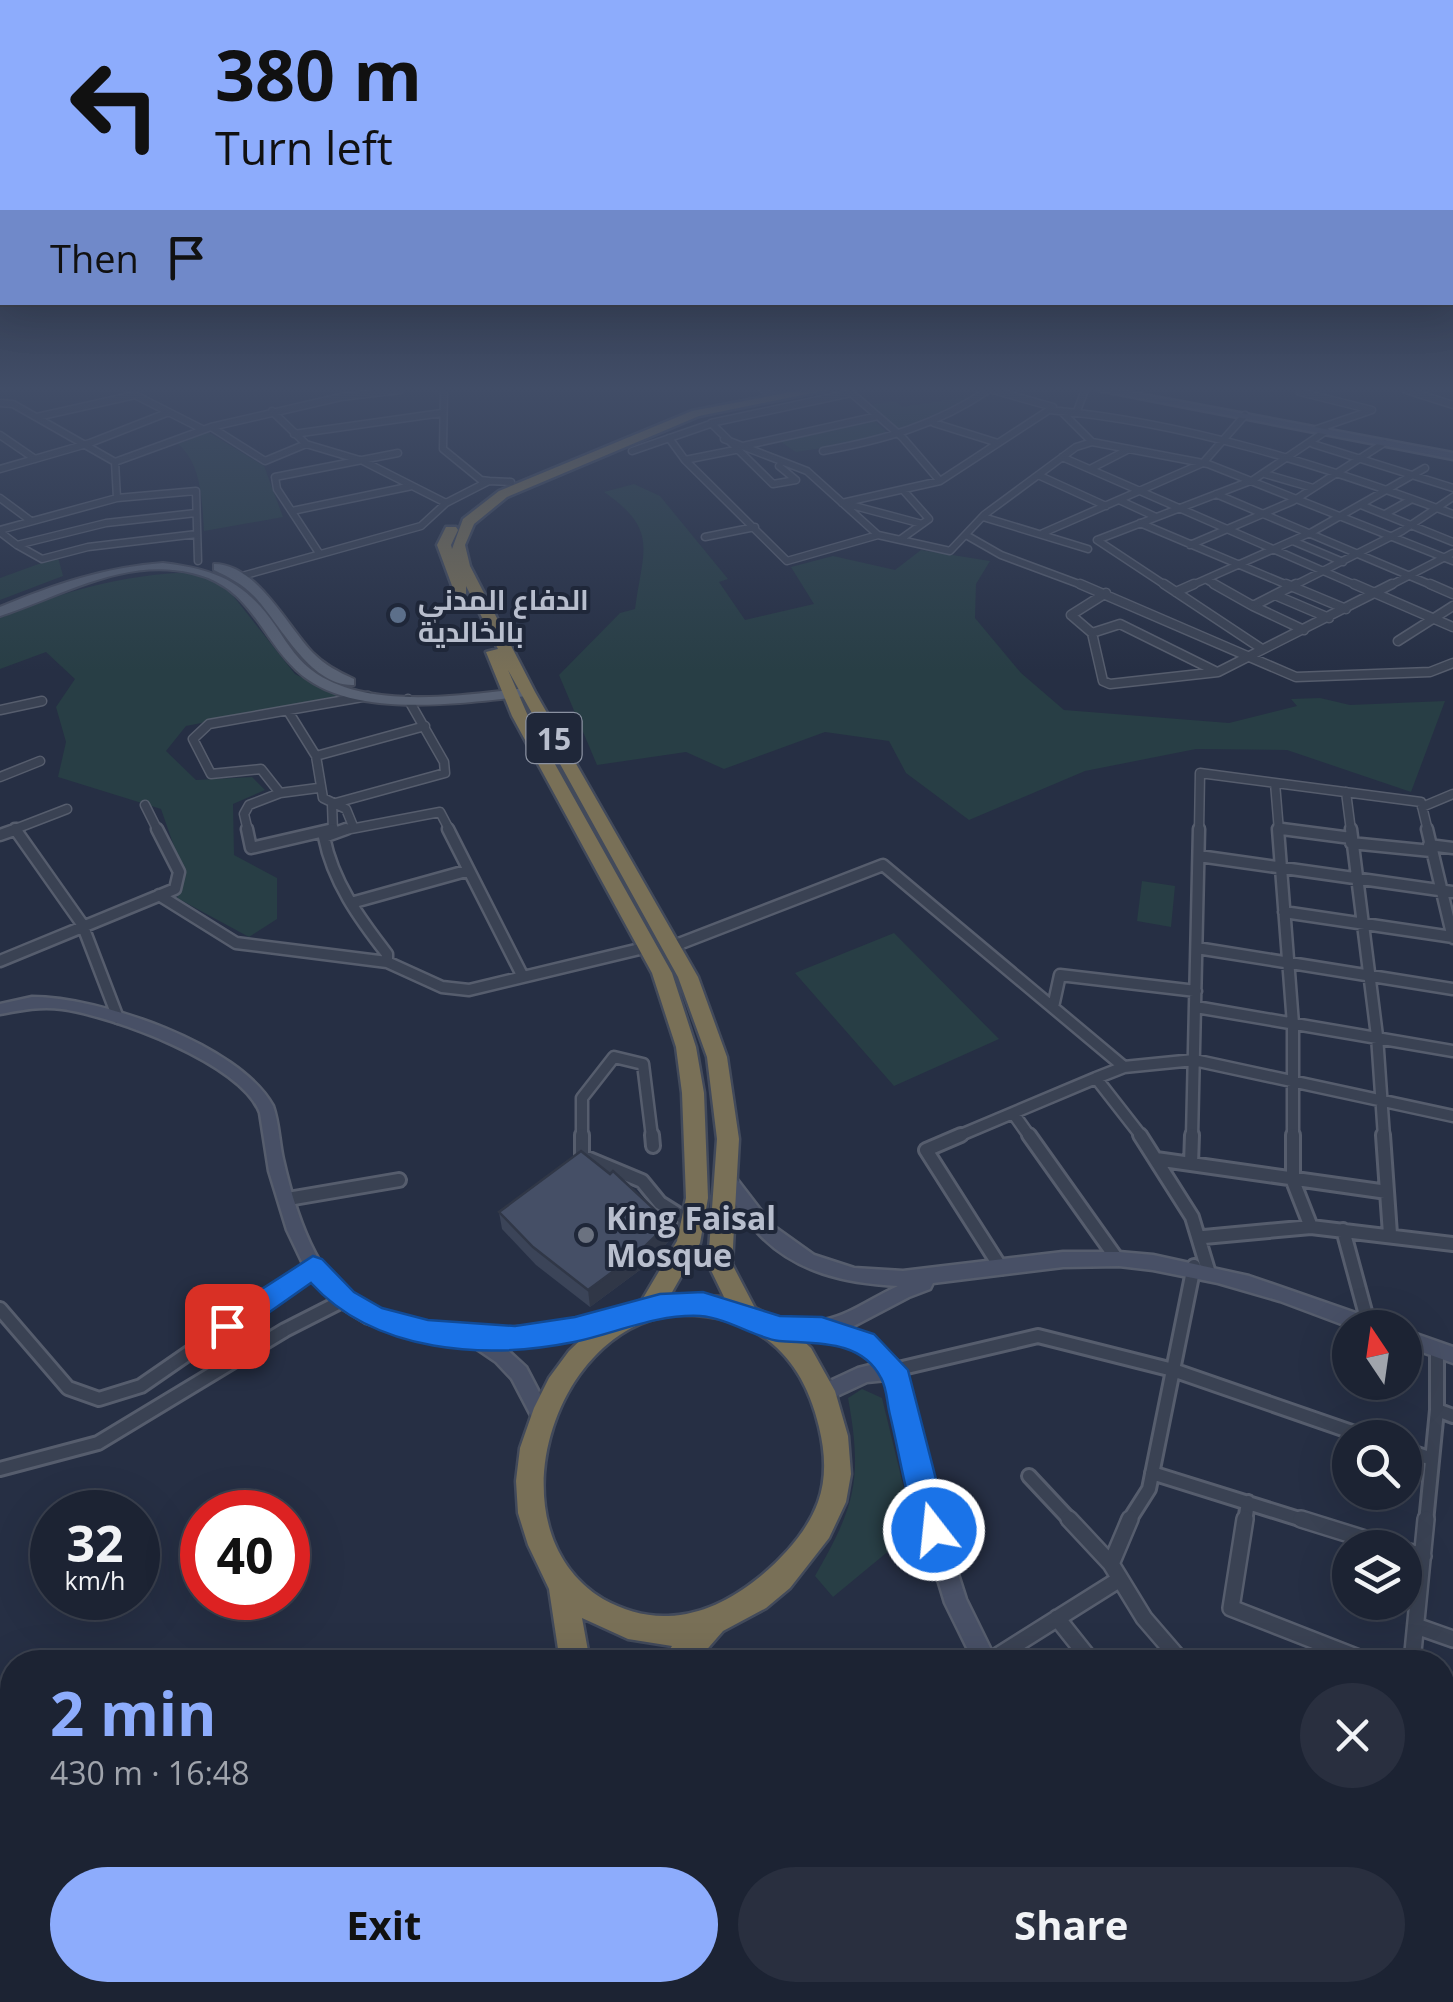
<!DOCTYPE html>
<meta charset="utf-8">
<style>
:root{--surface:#1c2333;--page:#292f3f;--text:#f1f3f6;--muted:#a0a4ac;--line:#3a404e;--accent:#8dacfc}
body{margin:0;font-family:"Open Sans",Cairo,sans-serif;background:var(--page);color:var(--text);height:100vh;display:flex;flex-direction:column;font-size:38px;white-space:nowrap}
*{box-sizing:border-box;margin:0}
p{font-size:32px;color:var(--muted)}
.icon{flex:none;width:55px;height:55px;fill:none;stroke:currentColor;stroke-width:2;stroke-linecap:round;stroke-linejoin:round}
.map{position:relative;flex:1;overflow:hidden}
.panel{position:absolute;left:0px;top:1650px;width:1455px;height:352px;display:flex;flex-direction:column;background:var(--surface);border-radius:40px 40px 0 0;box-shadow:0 10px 40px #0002,0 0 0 2px var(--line)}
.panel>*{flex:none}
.banner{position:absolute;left:0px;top:0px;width:1455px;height:305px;box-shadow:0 10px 40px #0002,0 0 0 2px var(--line);background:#8dacfc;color:#111;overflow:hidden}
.needle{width:65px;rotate:347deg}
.controls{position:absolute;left:1332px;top:1310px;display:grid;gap:20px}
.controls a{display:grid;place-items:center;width:90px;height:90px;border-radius:50%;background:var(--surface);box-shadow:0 10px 40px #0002,0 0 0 2px var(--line);font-size:50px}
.speed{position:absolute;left:30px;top:1490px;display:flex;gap:20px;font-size:50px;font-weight:700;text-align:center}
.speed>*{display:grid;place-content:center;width:130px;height:130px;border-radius:50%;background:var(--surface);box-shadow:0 10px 40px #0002,0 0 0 2px var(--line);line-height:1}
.speed small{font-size:25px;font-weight:400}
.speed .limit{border:15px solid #d22;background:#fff;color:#111}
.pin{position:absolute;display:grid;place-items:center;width:85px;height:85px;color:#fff;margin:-42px;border-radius:20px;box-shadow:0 5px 15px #0006}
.me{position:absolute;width:110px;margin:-55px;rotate:344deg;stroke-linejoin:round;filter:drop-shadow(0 0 8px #0008)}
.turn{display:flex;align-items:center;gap:35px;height:210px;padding:0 50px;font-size:45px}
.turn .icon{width:130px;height:130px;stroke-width:2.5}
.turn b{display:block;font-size:70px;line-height:85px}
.then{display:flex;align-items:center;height:95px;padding:0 50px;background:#0003;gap:20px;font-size:38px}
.round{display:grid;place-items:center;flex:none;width:105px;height:105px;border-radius:52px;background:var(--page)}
.headline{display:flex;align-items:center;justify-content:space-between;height:170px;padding:0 50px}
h1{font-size:60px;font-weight:700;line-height:75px;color:var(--accent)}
.primary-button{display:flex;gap:20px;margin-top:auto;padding:20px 50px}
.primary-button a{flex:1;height:115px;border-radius:60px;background:var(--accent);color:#111;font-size:40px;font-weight:700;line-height:115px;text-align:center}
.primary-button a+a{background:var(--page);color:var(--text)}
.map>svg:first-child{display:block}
</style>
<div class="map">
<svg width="1453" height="2002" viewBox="0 0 1453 2002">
<rect width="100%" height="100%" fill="#262f44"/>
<path fill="#283e45" d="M966,397L971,400L903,432L869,405L895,401L902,407Z
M875,421L891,437L796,452L781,442Z
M208,432L264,466L283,517L204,531C202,502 202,464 178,444Z
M634,484L660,496L728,579L719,582L745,620L814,604L791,567L833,556L895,570L921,550L990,561L976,584L975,618L1021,673L1064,710L1229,723L1297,706L1291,699L1320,698L1350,705L1445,701L1411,792L1287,750L1196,749L1085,771L969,820L906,773L889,741L825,732L724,769L686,752L597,765L559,675L620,613L635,609C643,549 659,530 604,492Z
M58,557L63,576L0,600V578Z
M191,572L223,583L295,674L339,696L186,726L166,751L196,780L252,777L265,790L233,804L234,855L277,878V919L249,937L177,898L185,878L161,809L58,777L66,742L56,707L75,679L46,652L0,669V618C63,591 122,575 191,572Z
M1142,881L1175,886L1171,927L1137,921Z
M894,933L999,1039L894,1086L795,973Z
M862,1389L882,1398L914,1530L833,1597L815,1576C855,1506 863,1480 848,1398Z"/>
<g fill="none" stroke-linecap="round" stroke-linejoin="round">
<defs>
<path id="street-far4" d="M993,390L1053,407
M1406,390L1453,405
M849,391L902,437L940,481
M1300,392L1372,410L1317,429
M0,403L13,404L115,462L117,498
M1049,410C1186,422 1324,466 1453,514
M272,411L306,444L363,461L446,503
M1061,411L1092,442
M1077,411L1085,390
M37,417L135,395L202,429
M934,423L998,443
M211,427L341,397L400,390
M294,434L442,413
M0,435L35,459
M669,438L685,460L787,561L878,535
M724,439L807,471L878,535L950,551L984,515L1076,447L1092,442L1208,464L1453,561
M1313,444L1453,488
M743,446L878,416
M632,451L716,422
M823,451C883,440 937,425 988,390
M1062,457L1360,587
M685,460L735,450
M115,462L211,427L265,461L306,444
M779,466L796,480L773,484L711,423L851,393
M1092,468L1129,449
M0,469L90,443L169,412
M1265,474L1313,488
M1038,475L1106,506
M489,481L511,482
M1216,494L1436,587
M0,498L31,521
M1119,500L1156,517
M842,503L940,481L1052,408
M847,504L922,524
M1361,505L1453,542
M292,511L412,486
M1385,514L1412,499
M983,517L1088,549
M1140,523L1292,587
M0,530L117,498L196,491L198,561
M0,532L17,545L106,523L196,513
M1043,533L1203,463L1245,415
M966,535L1001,555L1087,587
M705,537L755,527
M901,539L929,519L904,491
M1097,540L1253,480L1326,431
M1097,540L1168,587
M1293,541L1343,562
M17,545L42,559L88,547L197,534
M1190,545L1293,501L1384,443
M319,553L277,489L275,477L398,453
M242,576L421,526L446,503L489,481L481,480L443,449L444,390
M1207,580L1219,587
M1188,587L1312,532L1425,468
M1291,587L1402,531L1453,497
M1387,587L1453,553"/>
<path id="street-far3" d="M1080,584L1296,677L1430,672L1453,663
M1164,584L1262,649
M1214,584L1253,606
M1286,584L1346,609
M1296,584L1253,606L1304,630
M1354,584L1453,627
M1430,584L1453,594
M1176,592L1194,584
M1106,593L1071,615L1092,633L1103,681L1110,684L1218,672L1392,584
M1275,595L1329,618
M1092,633L1120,624L1217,672
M1398,641L1453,606
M0,710L42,701
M288,711L316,756L323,798L346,809L353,826
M316,756L425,726
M0,777L40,761
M1275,783L1279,831
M318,788L280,793L261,769L211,774L193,739L209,724L368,696
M1346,792L1351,831
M145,805L158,831
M1422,807L1453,794
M1278,828L1300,831
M10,831L67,809
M248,831L244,814L249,805L280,793
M333,831L332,804L445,773L444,762L408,699
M340,831L440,812L450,831
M1199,831L1200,773L1421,802L1428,831"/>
<path id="street-far2" d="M15,829L82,924L118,1018
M247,829L251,848L333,829
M346,829L324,837C333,882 359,918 387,954V962
M448,829L522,975
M1278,829L1293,1024V1137
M1282,829L1351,838
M1351,829L1377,1036L1384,1137
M1427,829L1453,938
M0,835L17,829
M1351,843L1431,851
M1429,845L1453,848
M1199,856L1453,892
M159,895L236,943L387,962L442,987L469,990L648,947
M351,903L466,871
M1284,912L1453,937
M671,947L883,865L1124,1067
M1197,948L1453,989
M0,961L175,889L179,872L157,829
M1053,1007L1060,975L1196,991
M1196,1007L1453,1051
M1096,1078L1124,1067L1194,1060L1453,1116
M1013,1113L1030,1137
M582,1137V1098L614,1057L643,1064L652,1137
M956,1137L1096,1078L1142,1137
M1192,1137L1199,829"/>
<path id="street-far1" d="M582,1135V1156L642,1181L660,1203L692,1223
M652,1135L653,1146
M961,1135L926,1150L1001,1268
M1029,1135L1117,1259
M1140,1135L1192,1217L1208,1270
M1293,1135V1181L1311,1227
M1383,1135L1390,1234
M1156,1159L1387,1192
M1191,1164L1192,1135
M288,1199L399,1180
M1343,1230L1369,1326
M1204,1237L1311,1227L1453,1244
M0,1309L68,1388L99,1399L141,1386L313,1267
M894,1370L1038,1336L1173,1370L1369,1438
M1437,1410L1453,1416
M1405,1450L1432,1459
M0,1469L98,1443L285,1330L344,1300
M1152,1473L1309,1522
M1029,1476L1072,1522
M1128,1522L1149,1489L1194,1266
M1245,1522L1248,1502
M1426,1522L1437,1410V1350"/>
<path id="street" d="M1069,1519L1111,1564
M1130,1519L1111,1564L1144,1618L1182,1662
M1245,1519L1231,1608L1369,1662
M1301,1519L1394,1548
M1405,1551L1423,1556
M1057,1618L1092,1662
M1416,1626L1453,1639
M988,1662L1120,1579
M1412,1662L1426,1519
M1442,1770L1453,1776
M0,1818L12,1809
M1442,1882L1453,1888
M839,1990L848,2002
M67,2002L72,1990
M276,2002L280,1990
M599,2002L601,1990
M1130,2002L1140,1990"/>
<path id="secondary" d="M761,390H770L773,394L766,396Z
M1098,390H1117L1453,453V459Z
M32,997C100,997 239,1044 273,1106C279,1123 279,1141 283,1159C290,1190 300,1224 315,1253C366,1355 527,1331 617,1312L624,1314L626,1320L624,1326L581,1336L502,1345L526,1367L553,1419L550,1425L543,1428L536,1425L512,1379L496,1362L471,1345L411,1338L366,1323L332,1302L307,1272L287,1230L269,1171L260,1113C242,1063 112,1016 62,1009C40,1006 21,1010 0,1014V1004Z
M726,1171L732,1173L772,1225L814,1255L854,1268L903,1271L1063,1252H1119L1153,1255L1249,1276L1382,1322L1384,1328H1352L1280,1301L1218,1283L1153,1270L1119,1266L1063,1267L933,1283L930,1289L909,1297L848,1329L871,1337L901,1364L904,1370L932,1493L966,1599L997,1662H974L945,1603L912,1493L887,1380L867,1382L824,1402L817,1399L814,1393L817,1387L858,1368L874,1364C839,1332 818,1340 774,1337L767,1335L765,1329L767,1323C785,1318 805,1324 824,1320C850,1315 873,1297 898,1286C846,1283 796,1273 759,1234C744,1219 733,1199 720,1183L718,1178L720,1173Z
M1405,1330L1453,1347V1363L1405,1346Z
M1228,1990H1259L1265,2002H1235Z"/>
<path id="primary" d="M163,563C216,569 246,582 277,628C288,645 299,662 317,674C373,710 464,695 527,688L534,692L527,696C461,703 349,721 296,670C259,635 250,586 192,573C124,557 62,596 0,616V607C53,585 105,567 163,563Z
M214,564C257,564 287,626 313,653C325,665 338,672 354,679V685C310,687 280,623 254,596C242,584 229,577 214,570Z"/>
<path id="highway" d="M801,390H827L699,416L507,497L474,524L465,545L470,566L535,692L698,977L727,1057L739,1139L732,1264L755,1308L784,1323L811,1348L835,1391L848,1436L851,1474L846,1502L829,1538L790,1588L766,1608L723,1631L696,1662H662L672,1646L628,1639L582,1618L590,1662H560L549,1589L528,1545L518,1513L516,1481L520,1448L534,1408L549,1378L569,1351L593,1328L619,1309L642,1300L677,1241L686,1198L682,1093L676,1047L652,973L512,716L486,652L498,649L466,586V594L454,591L437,545L446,527H456L458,530L451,545L452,549L463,519L499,491L692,411ZM508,670L678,977L707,1057L717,1139L708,1264L724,1297L671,1294L700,1243L708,1198L704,1093L696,1047L672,973L528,716ZM672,1315C751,1311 801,1350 819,1427C825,1452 827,1477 818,1502C807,1532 782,1559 757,1579C732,1599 701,1615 668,1616C646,1617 623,1610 603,1599C491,1531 551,1331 672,1315Z
M508,1990H542L539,2002H505Z
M559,1990H593L591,2002H557Z"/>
</defs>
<use href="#street-far4" stroke="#565d6d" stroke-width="9"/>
<use href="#street-far3" stroke="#565d6d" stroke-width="11"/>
<use href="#street-far2" stroke="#565d6d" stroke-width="15"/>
<use href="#street-far1" stroke="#565d6d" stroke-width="18"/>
<use href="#street" stroke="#565d6d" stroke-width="20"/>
<use href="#secondary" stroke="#565d6d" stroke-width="5"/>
<use href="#primary" stroke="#444b5c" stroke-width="4"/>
<use href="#highway" stroke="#424a5b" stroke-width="5"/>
<use href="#street-far4" stroke="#3a4253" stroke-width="6"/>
<use href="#street-far3" stroke="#3a4253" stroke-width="8"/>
<use href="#street-far2" stroke="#3a4253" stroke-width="10"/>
<use href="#street-far1" stroke="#3a4253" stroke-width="12"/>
<use href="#street" stroke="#3a4253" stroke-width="15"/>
<use href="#secondary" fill="#485066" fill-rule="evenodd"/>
<use href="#primary" fill="#586173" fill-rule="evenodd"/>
<use href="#highway" fill="#797057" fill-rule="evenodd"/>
</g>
<path fill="#3b4458" d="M610,1174L669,1223L670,1240L640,1270L590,1307L536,1265L502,1229L499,1212Z"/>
<path fill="#303747" d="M669,1223L670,1240L640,1270L590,1307L588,1290Z"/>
<path fill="#454f66" stroke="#303747" stroke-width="2.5" d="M581,1151L610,1174L613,1171L669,1223L638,1253L588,1290L533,1247L499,1212Z"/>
<linearGradient id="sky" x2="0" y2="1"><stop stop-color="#151a25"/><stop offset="0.58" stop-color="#414d67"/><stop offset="1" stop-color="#414d67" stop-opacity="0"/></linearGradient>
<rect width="1453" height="671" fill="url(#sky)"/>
<path fill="#1a73e8" stroke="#114b97" stroke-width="2.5" d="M313,1256L322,1259L354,1292L382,1308L428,1320L515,1326L575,1317L660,1294L703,1292L780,1316L822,1317L874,1334L908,1370L949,1530L945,1540L934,1545L922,1540C906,1502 900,1456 890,1415C887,1404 887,1388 881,1378C861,1339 815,1344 779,1341C758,1339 728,1318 700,1316C655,1314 617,1333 574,1342C485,1360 375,1353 311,1283L237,1335L227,1339L217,1335L213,1326L217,1318Z"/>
<circle fill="#5c6f8a" stroke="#1f2739" stroke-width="4" cx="398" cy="615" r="10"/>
<circle fill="#6b7280" stroke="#1f2739" stroke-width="4" cx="586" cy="1235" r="10"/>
<g text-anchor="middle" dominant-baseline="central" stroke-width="8" stroke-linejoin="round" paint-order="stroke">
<g font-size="28" font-weight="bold" fill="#b8becd" stroke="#1f2739" text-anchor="start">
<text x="418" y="599">الدفاع المدني<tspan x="418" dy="32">بالخالدية</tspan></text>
</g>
<rect fill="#1f2739" stroke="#8a91a1" stroke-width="2.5" x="526.5" y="713" width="55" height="50" rx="8"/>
<g font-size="30" font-weight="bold" fill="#b8becd">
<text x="554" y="738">15</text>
</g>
<g font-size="32" font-weight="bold" fill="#b8becd" stroke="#1f2739" text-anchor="start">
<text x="606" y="1217">King Faisal<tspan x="606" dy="37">Mosque</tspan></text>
</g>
</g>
</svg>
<div class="controls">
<a><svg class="needle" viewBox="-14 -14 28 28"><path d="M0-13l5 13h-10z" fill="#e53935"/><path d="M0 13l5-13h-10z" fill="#a0a4ac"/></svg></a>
<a><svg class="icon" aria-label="search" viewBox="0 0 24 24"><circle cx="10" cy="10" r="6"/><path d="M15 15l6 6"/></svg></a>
<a><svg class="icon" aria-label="layers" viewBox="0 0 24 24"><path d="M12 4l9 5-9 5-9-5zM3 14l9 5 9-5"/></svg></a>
</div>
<div class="speed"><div>32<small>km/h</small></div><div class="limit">40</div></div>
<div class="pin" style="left:227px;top:1326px;background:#d93025"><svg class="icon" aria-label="arrive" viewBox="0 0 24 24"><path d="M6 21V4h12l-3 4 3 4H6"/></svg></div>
<svg class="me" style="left:934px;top:1530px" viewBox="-20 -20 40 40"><circle r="17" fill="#1a73e8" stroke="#fff" stroke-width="3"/><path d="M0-11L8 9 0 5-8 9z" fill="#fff"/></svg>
<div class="banner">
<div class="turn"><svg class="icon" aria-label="left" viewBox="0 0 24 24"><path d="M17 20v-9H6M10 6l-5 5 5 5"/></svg><div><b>380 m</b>Turn left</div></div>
<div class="then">Then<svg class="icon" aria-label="arrive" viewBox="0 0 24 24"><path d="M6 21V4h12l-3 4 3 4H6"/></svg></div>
</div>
<section class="panel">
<div class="headline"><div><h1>2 min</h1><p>430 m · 16:48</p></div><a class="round"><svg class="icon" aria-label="close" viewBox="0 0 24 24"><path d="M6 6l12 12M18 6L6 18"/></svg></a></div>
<div class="primary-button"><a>Exit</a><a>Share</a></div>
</section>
</div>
